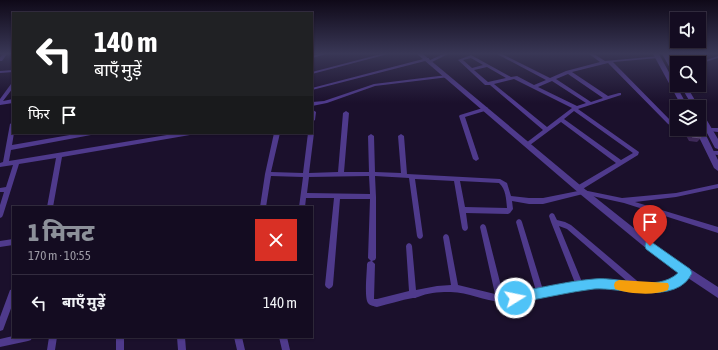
<!DOCTYPE html>
<html lang="hi">
<meta charset="utf-8">
<style>
:root{--surface:#140c21;--page:#211a2e;--text:#f1f3f6;--muted:#9d9ba5;--line:#332c3f;--accent:#8c9099}
body{margin:0;font-family:"Asap Condensed","Noto Sans Devanagari",sans-serif;background:var(--page);color:var(--text);height:100vh;display:flex;flex-direction:column;font-size:15px;white-space:nowrap}
*{box-sizing:border-box;margin:0}
p{font-size:13px;color:var(--muted)}
.icon{flex:none;width:22px;height:22px;fill:none;stroke:currentColor;stroke-width:2;stroke-linecap:round;stroke-linejoin:round}
.map{position:relative;flex:1;overflow:hidden}
.details{position:absolute;left:12px;top:206px;width:301px;height:132px;display:flex;flex-direction:column;background:var(--surface);border-radius:0px;box-shadow:0 1px 3px #0004,0 0 0 1px var(--line)}
.details>*{flex:none}
.guide{position:absolute;left:12px;top:12px;width:301px;height:122px;border-radius:0px;box-shadow:0 1px 3px #0004,0 0 0 1px var(--line);background:#202124;color:#fff;overflow:hidden}
.tools{position:absolute;left:670px;top:12px;display:grid;gap:8px}
.tools a{display:grid;place-items:center;width:36px;height:36px;border-radius:0px;background:var(--surface);box-shadow:0 1px 3px #0004,0 0 0 1px var(--line);font-size:20px}
.pin{position:absolute;display:grid;place-items:center;width:34px;height:34px;color:#fff;margin:-41px -17px;border-radius:50% 50% 50% 0;rotate:-45deg;box-shadow:0 0 4px #0007}
.pin .icon{rotate:45deg}
.me{position:absolute;width:44px;margin:-22px;rotate:80deg;stroke-linejoin:round;filter:drop-shadow(0 0 3px #0008)}
.turn{display:flex;align-items:center;gap:14px;height:84px;padding:0 16px;font-size:18px}
.turn .icon{width:52px;height:52px;stroke-width:2.5}
.turn b{display:block;font-size:28px;line-height:34px}
.then{display:flex;align-items:center;height:38px;padding:0 16px;background:#0003;gap:8px;font-size:15px}
.round{display:grid;place-items:center;flex:none;width:42px;height:42px;border-radius:0px;background:var(--page)}
.summary{display:flex;align-items:center;justify-content:space-between;height:68px;padding:0 16px}
h1{font-size:24px;font-weight:800;line-height:30px;color:var(--accent)}
ul{padding:0;list-style:none}
li{display:flex;align-items:center;gap:12px;height:56px;padding:0 16px;border-top:1px solid var(--line)}
li div{flex:1}
li b{display:block;font-size:15px}
li em{font-style:normal}
.map>svg:first-child{display:block}
</style>
<div class="map">
<svg width="718" height="350" viewBox="0 0 718 350">
<rect width="100%" height="100%" fill="#1b102c"/>
<g fill="none" stroke-linecap="round" stroke-linejoin="round">
<path fill="#4f3a8c" fill-rule="evenodd" d="M3,54H7L2,61H0V57Z
M319,54H326L312,58V56Z
M381,54H388L312,74V72Z
M443,54H448L432,62H428V61Z
M497,54H502L550,78L566,71L600,62L589,54H594L605,61L660,56V57L658,58L613,62L672,122L677,125V129L668,124L608,63L572,72L608,96L619,93H621V95L578,109L639,152L638,155L581,190H577L576,188L577,186L616,163L561,122L530,145H526L525,144L526,143L543,130L490,85H485L458,60L471,55L511,77L517,76L534,85L546,80ZM471,58L483,65L472,68L463,60ZM487,67L506,78L488,82L474,70ZM568,74L603,98L591,102L556,79ZM514,79L572,108L547,127L494,84ZM552,81L586,103L577,106L538,87ZM574,111L633,153L621,160L564,119Z
M718,56V58L699,64V63H697Z
M427,58H429V60L312,90V88Z
M13,70V72L0,73V71Z
M447,75L449,76V77L375,86L327,103L312,106V102L324,101L374,84Z
M11,84H13V88L3,101L13,99V103L0,105V99Z
M486,107L488,108V110L465,117L479,159L476,161L473,159L459,116L460,115Z
M313,110L316,112L315,120L312,122V111Z
M346,111L349,113L344,172H369L368,136L371,134L374,136L375,172L401,173L398,136L401,134L404,136L407,174L500,179L507,183L511,196L529,198H543L583,190L622,198L676,193L718,184V188L676,197L635,202L718,227V233L624,203L583,194L543,204H529L512,201L513,209L510,213L508,214L466,213L468,228L467,230L465,231L463,230L462,228L454,181L415,179L423,236L422,238L420,239L418,238L417,236L409,178L375,176L376,197V258L375,260L372,261L375,264L374,299H377L409,291L406,246L407,244L409,243L411,244L412,246L416,290L437,286L451,285L443,237L444,235L446,234L448,235L449,237L458,285L495,294L480,227L481,225L483,224L485,225L486,227L503,294H512L536,291L516,222L517,220L519,219L521,220L522,222L543,290L575,283L551,222L549,216L550,214L552,213L554,214L557,220L565,222L571,225L642,285C653,285 663,285 673,279C677,276 681,272 686,270L689,271L690,273C685,282 671,289 662,291C640,296 617,286 595,288C564,289 534,302 502,302C483,301 467,291 448,292C438,292 427,293 418,297C415,298 416,298 413,298C401,300 389,304 377,307C374,306 370,306 368,303C364,297 367,272 367,264L368,262L371,261L368,258L370,199H340L333,285L332,287L329,289L326,287L325,285L334,198H306L305,207H299L303,177L271,176L266,207H260L265,174L274,133H280L271,172L303,173L308,133H312V131L314,133L309,173L338,172L343,113ZM369,176L370,194L307,193L309,177ZM460,181L499,183C506,189 506,199 507,208L465,207ZM559,226L567,229L629,283L604,281L582,282Z
M13,122V133H14L12,145L81,133H94L91,135L11,150L9,161L179,133H193L190,135L62,157L53,207H47L56,158L19,164L3,215L2,217L0,218V205L4,192H0V188L6,187L13,165L0,167V163L3,162L10,124Z
M710,128H718V132L708,131L707,130Z
M680,129H691L699,131L700,132L697,134L681,130Z
M711,151H718V155L709,154L708,153Z
M13,239V245L0,247V241Z
M13,289V303L3,330L0,331V317L10,290Z
M13,336V337H32L31,340L28,341L0,347V339Z
M49,337H57L55,350H47Z
M116,337H124V350H116Z
M177,337H185L186,350H178Z
M234,337H242L245,350H237Z
M279,337H287L290,350H282Z"/>
<path fill="#4f3a8c" fill-rule="evenodd" d="M417,54H423L586,190L664,252L718,287V298L658,258L580,194Z
M653,54H659L688,107H682Z
M662,54H668L677,70V77L674,75Z
M680,85H686L699,107V108L693,107Z
M699,110L702,112L718,139V149L715,148L699,118Z
M699,127L703,129L718,160V171L714,168L695,129H699Z"/>
</g>
<path fill="#3e2959" d="M688,130L701,138L697,142L689,141L685,134Z"/>
<path fill="#503c6b" stroke="#685582" d="M688,130L697,131L701,138L692,137Z"/>
<linearGradient id="sky" x2="0" y2="1"><stop stop-color="#0f0918"/><stop offset="0.52" stop-color="#393756"/><stop offset="1" stop-color="#393756" stop-opacity="0"/></linearGradient>
<rect width="718" height="103" fill="url(#sky)"/>
<path fill="#4fc3f7" stroke="#337fa1" d="M650,241L690,269L692,273C677,306 621,287 594,289C568,292 541,299 515,303L511,302L509,298L511,294L515,292C541,288 568,281 594,279C620,276 656,293 678,273L646,249L645,246L646,242Z"/>
<path fill="#f59e0b" d="M619,280L668,283L669,286L668,290C654,296 629,294 615,289L614,285L615,282Z"/>
</svg>
<div class="tools">
<a><svg class="icon" aria-label="sound" viewBox="0 0 24 24"><path d="M4 9h4l5-4v14l-5-4H4zM17 9q2 3 0 6"/></svg></a>
<a><svg class="icon" aria-label="search" viewBox="0 0 24 24"><circle cx="10" cy="10" r="6"/><path d="M15 15l6 6"/></svg></a>
<a><svg class="icon" aria-label="layers" viewBox="0 0 24 24"><path d="M12 4l9 5-9 5-9-5zM3 14l9 5 9-5"/></svg></a>
</div>
<div class="pin" style="left:650px;top:246px;background:#d93025"><svg class="icon" aria-label="arrive" viewBox="0 0 24 24"><path d="M6 21V4h12l-3 4 3 4H6"/></svg></div>
<svg class="me" style="left:515px;top:298px" viewBox="-20 -20 40 40"><circle r="17" fill="#4fc3f7" stroke="#fff" stroke-width="3"/><path d="M0-11L8 9 0 5-8 9z" fill="#fff"/></svg>
<div class="guide">
<div class="turn"><svg class="icon" aria-label="left" viewBox="0 0 24 24"><path d="M17 20v-9H6M10 6l-5 5 5 5"/></svg><div><b>140 m</b>बाएँ मुड़ें</div></div>
<div class="then">फिर<svg class="icon" aria-label="arrive" viewBox="0 0 24 24"><path d="M6 21V4h12l-3 4 3 4H6"/></svg></div>
</div>
<section class="details">
<div class="summary"><div><h1>1 मिनट</h1><p>170 m · 10:55</p></div><a class="round" style="background:#d93025;color:#fff"><svg class="icon" aria-label="close" viewBox="0 0 24 24"><path d="M6 6l12 12M18 6L6 18"/></svg></a></div>
<ul>
<li><svg class="icon" aria-label="left" viewBox="0 0 24 24"><path d="M17 20v-9H6M10 6l-5 5 5 5"/></svg><div><b>बाएँ मुड़ें</b></div><em>140 m</em></li>
</ul>
</section>
</div>
